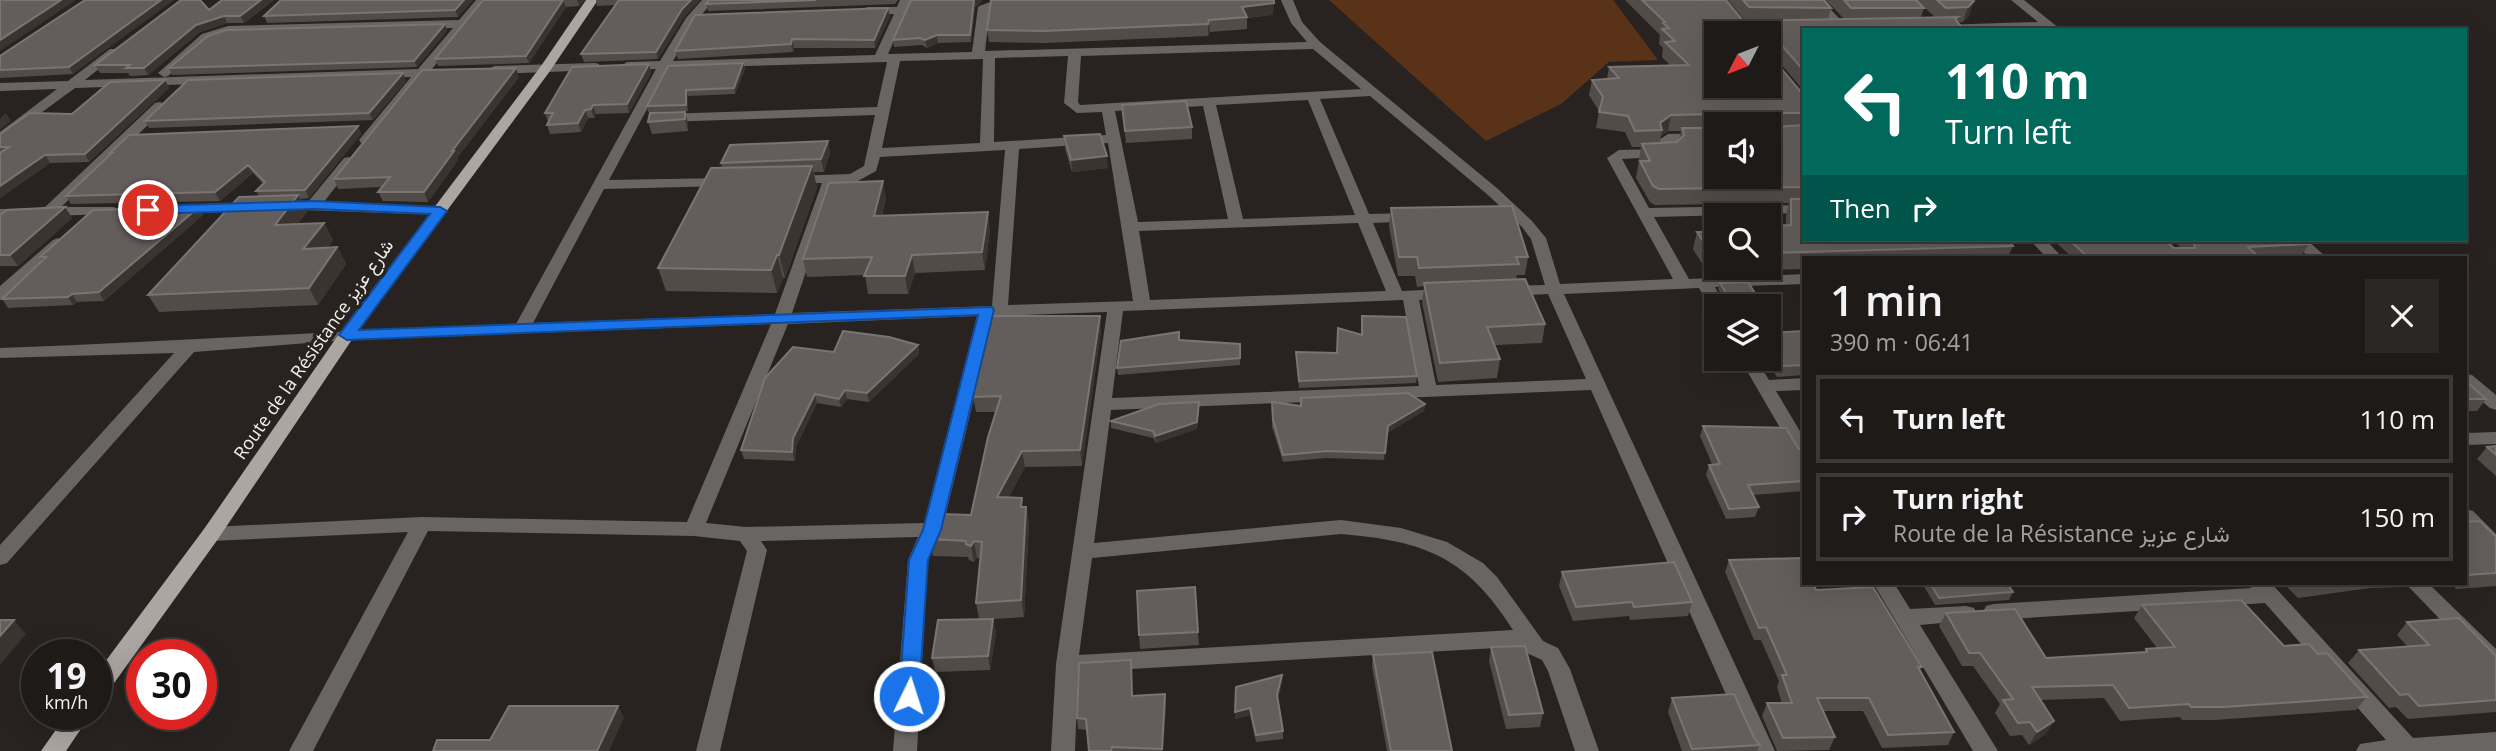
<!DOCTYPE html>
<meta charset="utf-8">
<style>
:root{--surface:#1e1a18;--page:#2b2725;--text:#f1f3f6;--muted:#a1a1a2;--line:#3c3837}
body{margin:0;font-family:"Open Sans",Vazirmatn,sans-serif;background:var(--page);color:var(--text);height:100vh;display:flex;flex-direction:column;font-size:26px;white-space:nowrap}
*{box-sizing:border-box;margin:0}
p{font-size:23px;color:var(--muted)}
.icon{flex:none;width:38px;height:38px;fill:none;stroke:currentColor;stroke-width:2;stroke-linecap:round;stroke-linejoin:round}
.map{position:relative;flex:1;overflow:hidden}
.details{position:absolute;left:1802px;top:256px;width:665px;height:329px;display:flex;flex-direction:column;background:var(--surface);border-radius:0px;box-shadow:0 7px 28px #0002,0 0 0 2px var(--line)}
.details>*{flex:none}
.guide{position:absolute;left:1802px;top:28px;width:665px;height:214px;border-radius:0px;box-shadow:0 7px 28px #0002,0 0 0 2px var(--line);background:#00695c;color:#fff;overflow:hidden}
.needle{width:46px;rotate:228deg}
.fabs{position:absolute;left:1704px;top:21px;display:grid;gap:14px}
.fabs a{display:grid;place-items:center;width:77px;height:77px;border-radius:0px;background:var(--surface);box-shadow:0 7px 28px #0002,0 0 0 2px var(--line);font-size:35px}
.speed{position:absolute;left:21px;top:639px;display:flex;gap:14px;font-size:35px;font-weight:700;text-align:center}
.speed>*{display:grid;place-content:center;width:91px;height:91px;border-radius:50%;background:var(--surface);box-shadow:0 7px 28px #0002,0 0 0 2px var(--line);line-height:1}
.speed small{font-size:18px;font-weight:400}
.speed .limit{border:10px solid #d22;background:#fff;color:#111}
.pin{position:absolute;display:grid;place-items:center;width:60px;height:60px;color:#fff;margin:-30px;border:4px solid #fff;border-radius:50%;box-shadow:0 2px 7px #0007}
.me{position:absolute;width:77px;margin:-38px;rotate:4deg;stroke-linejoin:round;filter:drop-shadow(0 0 5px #0008)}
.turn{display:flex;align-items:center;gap:24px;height:147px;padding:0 28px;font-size:32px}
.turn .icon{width:91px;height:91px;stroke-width:2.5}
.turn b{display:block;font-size:49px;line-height:60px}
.then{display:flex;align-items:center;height:66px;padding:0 28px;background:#0003;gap:14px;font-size:26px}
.round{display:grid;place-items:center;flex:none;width:74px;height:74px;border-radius:0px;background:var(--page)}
.headline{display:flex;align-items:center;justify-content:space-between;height:119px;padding:0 28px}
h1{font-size:42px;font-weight:600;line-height:52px}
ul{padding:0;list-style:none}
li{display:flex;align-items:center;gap:21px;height:88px;margin:0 14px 10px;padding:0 14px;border:4px solid var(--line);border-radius:0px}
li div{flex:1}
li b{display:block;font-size:26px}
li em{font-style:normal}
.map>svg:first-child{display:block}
</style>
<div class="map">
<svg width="2496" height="751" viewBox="0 0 2496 751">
<rect width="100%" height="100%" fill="#282320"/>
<path fill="#593217" d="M1329,0H1613L1658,60L1609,62L1561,104L1486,141Z"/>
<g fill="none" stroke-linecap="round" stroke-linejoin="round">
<path fill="#686563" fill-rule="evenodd" d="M476,0H488L432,69H449V75L425,76L371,143H361L359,140L411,77L75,88L0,143V132L57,89L0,91V83L68,81L110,49H118L120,52L85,80L418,69L453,28L229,34L210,40L168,76L164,77L158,73L202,34L228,26L459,20Z
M702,0H714L697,20L673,61L875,55L894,14L867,15L861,11L867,7H897L900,0H912L888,54L972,52L978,7C989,0 1009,0 1020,4L1014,7L990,9L985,51L1307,42L1291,23L1281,0H1293L1302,22L1320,42L1498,189L1532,221L1546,238L1560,284L1673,279L1607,158L1619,150L1663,149L1659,140L1668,134L1717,133V141L1674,142L1678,151L1672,156L1622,159L1649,208L1804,205V213L1654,217L1689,279L1804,274V284L1715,287L1725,306H1717V311L1711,309L1699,288L1564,294L1775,751H1751L1591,390L1111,410L1094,543L1341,520L1401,528L1447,542L1483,563L1497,577L1543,641L1558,648L1570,669L1599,751H1575L1548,671L1542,660L1514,647L1078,672L1075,751H1051L1056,664L1107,312L994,316L942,530L928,560L917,751H893L908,560L918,537L761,541L767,550L720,751H696L747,551L740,541L694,536L428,531L313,751H289L408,532L211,541L204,539L201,534L204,529L211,527L422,517L687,522L771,324L347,340L194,352L7,563L0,565V545L174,353L0,358V348C172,342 344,330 516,324L656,69L627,70L621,66L627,62L660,61L686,18ZM1313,49L1361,89L1080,105L1078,102L1081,56ZM1068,56L1064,103L1077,113L1102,112L1106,135L994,142L995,58ZM983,59L980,143L882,148L900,61ZM887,62L877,107L662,114L655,118L662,122L875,115L864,166L850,174L794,176L787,180L794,184L822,183L775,314L533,323L604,189L724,186L731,182L724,178L609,180L669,68ZM1370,96L1488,195L1522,227L1531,239L1545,285L1507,286L1499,291L1507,296L1548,294L1586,379L1436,385L1419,300L1444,299L1452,294L1444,289L1402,291L1373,223L1414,221L1421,217L1414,213L1369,214L1320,99ZM1308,100L1355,215L1243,219L1216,105ZM1203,106L1228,219L1138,222L1115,111ZM1108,143L1133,301L1008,305L1019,149ZM1005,150L992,306L792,313L836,183L858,181L876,171L880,157ZM1358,223L1386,291L1150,300L1139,231ZM1403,300L1419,386L1112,398L1123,311ZM977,316L924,523L746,527L706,523L788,324ZM1341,534C1425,541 1467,557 1513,630L1079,655L1092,558Z
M1810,0H1822L1850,30H1837Z
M2011,0H2024L2059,28L1934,29L1940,25L2038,22Z
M595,63L599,64V70L494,74L488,70L494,66Z
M160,102L167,106L165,109L61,207H114L121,211L119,214L0,217V209L44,208L155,103Z
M349,157L356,161L323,203L440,207L447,211L440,215L277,209L275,206L277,203L308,202L344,158Z
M251,203L258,207L256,210L177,213L170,209L177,205Z
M58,238L66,243L63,246L6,297L0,299V286L53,240Z
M2030,240H2046L2062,257H2046Z
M2290,240H2307L2326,257H2309Z
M1740,359H1756L1769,380L1804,378V390L1776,391L1804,438V459L1797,457Z
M2466,374L2472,375L2496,395V410L2490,408L2466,388Z
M2496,432V444L2466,445V433Z
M2466,509L2473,511L2496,534V553L2489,551L2466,528Z
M1873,583H1894L1910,609L1966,606L1974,608L1977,614L1974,620L1920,625L1998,751H1973Z
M2249,583H2271L2413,738L2496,732V751H2356L2360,744L2386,740L2265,603L1994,620L1986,618L1983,612L1986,606L1994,604L2251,588Z
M2405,583H2428L2496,649V672L2488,669Z"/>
<path fill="#aca6a2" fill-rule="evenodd" d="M586,0H598L550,71L353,338L218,539L104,697L96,700V674L204,529L341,331L541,66Z
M67,714H91L66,751H41Z"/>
</g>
<path fill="#524c49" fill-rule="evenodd" d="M85,0L73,74L0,78V56Z
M274,0L244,23H227L200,32L148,75L130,76L128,73H100L95,65L209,10Z
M473,0L458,17L267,23L264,16Z
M483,0H584L579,6L566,7L529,63L438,66L435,59Z
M596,0H700L684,17L658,59L584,62L581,54L615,5L597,6Z
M709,0H898L895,4L708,11L706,4Z
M1625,0H1726L1743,21H1745L1728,0H1824L1831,8L1828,19H1844L1826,0H1916L1924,8L1921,17H1935L1916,0H1973L1969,16L1963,22L1804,30V91L1774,56H1772L1801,92H1804V240L1932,242L1933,240H2008L2013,246L2008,257H1804V269L1738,271L1737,274L1709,275L1693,249L1697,232H1717V268H1769V226L1786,225V216L1789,203L1655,205L1650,202L1636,178L1641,147H1632L1625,132L1596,128L1599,111L1589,95L1592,80L1607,79L1609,67L1670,65L1662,57L1663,48L1659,44L1660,35ZM1717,124H1769L1717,177ZM1668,131H1681L1679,140L1677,142L1660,143L1661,136Z
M981,2L975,7L971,42L938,43L927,48L922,45L894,47L893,40Z
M888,8L890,17L875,48H794L793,52L678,59L675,51Z
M1273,15L1247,18V29L1210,32L1208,36L1045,43L989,42L987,30Z
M445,24L447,31L417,67L172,75L169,68Z
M743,63L745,69L735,94L688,96V111L648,112L647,106Z
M649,64L651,73L629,113L596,114L594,118H588L581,132L550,134L547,125L548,122L545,113Z
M519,77L457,158L458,160L428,202L383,201L378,192L382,187L338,189L334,179Z
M165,80L169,88L89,162L50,163L0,198V134L72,114Z
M406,81L373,120L149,128L145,121Z
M1122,105L1192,127V139L1126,143Z
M685,112L688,124V131L652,134L648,122Z
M358,126L361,134L309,198L300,199L307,212L297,224L324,223L333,240L327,248L337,247L346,264L318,305L159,312L148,295L259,196L256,191L263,184L253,173L220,201L71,204L66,196L111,154L110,153Z
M1064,136L1108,168L1072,172L1065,149Z
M828,141L830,153L824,172H814L817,188L785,278H783L777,293L666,291L658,268L722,168L721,163Z
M886,198L882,216L990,229L985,270L915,273L908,294H868L865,275L807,277L803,259Z
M65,207L72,218L18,266H0V215Z
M199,207L203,215L104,301L77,302L73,305L8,308L2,299L42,261L40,257Z
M1391,208L1528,257L1525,275H1517L1516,279L1545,324L1542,343L1495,345L1500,359L1497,378L1438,382L1422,302L1424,286L1417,287L1415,276H1398L1389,226Z
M2053,240H2165L2174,248H2181L2173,240H2304L2309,244L2302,255L2259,257H2072Z
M1720,283L1763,306H1728L1718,289Z
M1362,316L1417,376L1416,383L1299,388L1296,352L1337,353L1362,334Z
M1101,331L1082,466L1025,467L1008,498L1024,507H1026L1029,523L1024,617L993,619L996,633L990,670L935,672L932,658L979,619L976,603L980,558H977L974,562L969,560L968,557L933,556L930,539L971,515L996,412H976L973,397Z
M1769,333H1804V375L1777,377L1765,359H1769Z
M1180,340L1240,344V365L1118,375L1117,368Z
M918,345L919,354L869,402L847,399L841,407L817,403L796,447L795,461L744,459L741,450L834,352Z
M1301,398L1425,404L1424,411L1387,433L1384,460L1326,458L1283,462L1272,427V402L1300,406Z
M2466,399H2486L2477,411H2466Z
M1199,409L1197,429L1156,443L1153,438L1111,428V421Z
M1703,426L1804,451V491L1753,495L1759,507L1755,517L1726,519L1706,475L1709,465L1712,464L1700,436Z
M2496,446V476L2477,459L2487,447Z
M2466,522L2496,537V586L2456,589L2453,585L2435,586L2431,583H2466Z
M1729,560L1816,590L1922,667L1920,670L1954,732L1948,745L1882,748L1863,711H1823L1835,737L1829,750L1777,751L1762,716L1767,703H1782L1777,687L1779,681L1761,640H1754L1725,572Z
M1562,572L1692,602L1688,616L1630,620L1629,616L1573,621L1559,586Z
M1922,583H2007L2013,592L2009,600L1935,605Z
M2283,583H2408L2405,587L2370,588L2298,598Z
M2142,605L2284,646L2318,654L2367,697L2356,710L2215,720H2182L2180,717L2120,721L2104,698L2040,700L2046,734L2029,745L2022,735L2010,736L1995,713L2000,704L1973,666H1962L1939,626L1946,613L2046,658L2144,652L2146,649L2157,648L2134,618Z
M2407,622L2496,656V712L2408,719L2396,707L2389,708L2348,663L2359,650L2407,646L2397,635Z
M1198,632L1199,645L1140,649L1139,635Z
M1491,647L1543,713L1540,727L1506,729L1489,661Z
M1373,655L1452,751H1387L1372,667Z
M1131,660L1132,696L1165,694L1166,705L1163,751H1089L1087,730L1078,729L1077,718Z
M1282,682L1278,699L1283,731V739L1256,742L1250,715L1235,719Z
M1672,698L1754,738L1760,745L1757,751H1682L1668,712Z"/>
<path fill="#3a3431" d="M61,0H76L0,51V40Z
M161,0H174L73,74L69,67Z
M261,0H274L244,23L240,16Z
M464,0H473L458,17L455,10Z
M563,0L566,7L529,63L526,56Z
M577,0H584L579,6Z
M691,0H700L684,17L658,59L656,52L682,9Z
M974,0H982L981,2L975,7L971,42L970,35Z
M1974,1L1969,16L1963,22L1968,7Z
M1274,3L1273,15L1247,18L1242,7Z
M888,8L890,17L875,48L874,40Z
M224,16L227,23L200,32L148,75L144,68L196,25Z
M1209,20L1210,32L1208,36V24Z
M445,24L447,31L417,67L414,61Z
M937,35L938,43L927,48L925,40Z
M792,39L794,48L793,52L791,44Z
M743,63L745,69L735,94L734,88Z
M649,64L651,73L629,113L627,104Z
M516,68L519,77L457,158L458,160L428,202L424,192L452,151Z
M403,73L406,81L373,120L369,113Z
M165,80L169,88L89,162L85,154Z
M686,90L688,96V111L686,105Z
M593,105L596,114L594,118L591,109Z
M585,110L588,118L581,132L578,123Z
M685,112L688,124V131L685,119Z
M6,113L11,121L0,130V118Z
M1671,115L1668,131L1661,136L1662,130L1660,123Z
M358,126L361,134L309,198L305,190Z
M828,141L830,153L824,172L821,159Z
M45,155L50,163L0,198V186Z
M1107,156L1108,168L1072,172L1071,160Z
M248,165L253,173L220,201L215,192Z
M812,166L817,188L785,278L779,255Z
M883,181L886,198L877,234L874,216Z
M298,195L307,212L284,242L275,225Z
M65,207L72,218L18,266L10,255Z
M199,207L203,215L104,301L99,292Z
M988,212L990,229L985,270L982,252Z
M324,223L333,240L312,266L303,249Z
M337,247L346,264L318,305L309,288Z
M777,255L783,278L777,293L771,270Z
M912,255L915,273L908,294L905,276Z
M72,294L77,302L73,305L68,297Z
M1100,316L1101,331L1082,466L1080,450Z
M918,345L919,354L869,402L867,393Z
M845,390L847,399L841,407L839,399Z
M815,394L817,403L796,447L795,461L792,452L793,438Z
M1199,402L1197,429L1156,443L1155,436Z
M1425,404L1424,411L1387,433L1384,460L1388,426Z
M1022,451L1025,467L1000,514L997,497Z
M1026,507L1029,523L1024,617L1021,600Z
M974,541L977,558L974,562L971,546Z
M993,619L996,633L990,670L988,656Z
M14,620L26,634L0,665V636Z
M1282,675V682L1277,702V695Z
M1165,694L1166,705L1163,751H1162Z
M618,706L624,718L609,751H597Z
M1250,708V715L1235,719V712Z
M2054,721L2046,734L2029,745L2037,732Z"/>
<path fill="#635e5b" stroke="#7a7472" stroke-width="2" fill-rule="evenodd" d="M0,0H61L0,40Z
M85,0H161L69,67L0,70V56Z
M181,0H200L209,10L222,0H261L240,16H224L196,25L144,68H126L130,65H95Z
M281,0H464L455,10L264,16Z
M483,0H563L526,56L435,59Z
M619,0H691L682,9L656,52L581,54Z
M709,0H816L706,4Z
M911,0H974L970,35H937L925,40L920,38L893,40Z
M991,0H1274V3L1242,7L1247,17L1209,20L1208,24L1043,31L987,30Z
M1642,0H1726L1743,21L1958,17L1955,19L1964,30H1804V71L1778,41H1771L1770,55L1801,92H1804V113H1773L1771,116L1773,127L1804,125V187L1659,189L1653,186L1640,161H1650L1642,144L1677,142L1684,135L1682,128H1717V177H1769V124H1722L1724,117L1721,114L1671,115L1660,123L1662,130L1635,131L1628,116L1599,112L1603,97L1592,80L1619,78L1609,67L1689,65L1665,42L1675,41L1662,29L1669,28L1663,23L1665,22ZM1717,33H1769V86H1717Z
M1743,0H1824L1831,8L1749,7Z
M1844,0H1916L1924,8H1851Z
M1937,0H1973L1974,1L1968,7L1946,8Z
M888,8L874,40L792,39L791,44L675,51L695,15Z
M445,24L414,61L169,68L208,36L226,30Z
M743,63L734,88L686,90V105L647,106L668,66Z
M649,64L627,104L593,105L591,109L585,110L578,123L547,125L553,113H545L572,67Z
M516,68L452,151H454L424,192H378L390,177L334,179L422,70Z
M403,73L369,113L145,121L188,80Z
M165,80L85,154L45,155L0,186V153L9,147H0V134L30,113L72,114L110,82Z
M1186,101L1192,127L1125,131L1122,105Z
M685,112V119L648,122L650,113Z
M358,126L305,190L256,191L265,182L248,165L215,192L66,196L112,153H110L129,135Z
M1100,134L1107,156L1071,160L1064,136Z
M828,141L821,159L721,163L730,145Z
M812,166L779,255H777L771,270L658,268L711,168Z
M883,181L874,216L988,212L982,252L912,255L905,276H864L872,257L803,259L829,183Z
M298,195L275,225L324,223L303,249L337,247L309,288L148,295L239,197Z
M1791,199H1804V240H1928L1929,242H1949L1950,240H2008L2013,246L1769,253V226L1791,225Z
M1512,206L1528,257H1516L1519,264L1419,268L1417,257H1399L1391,208Z
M65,207L10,255H0V215L7,210Z
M199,207L99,292L72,294L68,297L2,299L46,257H40L93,210Z
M1697,232H1717V258H1714Z
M2069,240H2165L2174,248H2195L2194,244L2190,240H2304L2309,244L2248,247L2259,257H2088Z
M1525,279L1545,324L1487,327L1500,359L1440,363L1424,283Z
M1748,282L1763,306H1734L1720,283Z
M992,316H1100L1080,450L1022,451L997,497L1022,498L1021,507H1026L1021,600L976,603L982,542L974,541L971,546L966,544V541L930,539L941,514L971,515L988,437L1001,396L973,397Z
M1362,316L1406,317L1417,376L1299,381L1296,352L1337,353L1338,328L1362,335Z
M843,331L889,337L918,345L867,393L845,390L839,399L815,394L793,438L792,452L741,450L765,378L793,347L834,352Z
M1803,331L1804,333V365L1781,366L1769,350V333Z
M1179,332V340L1240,344V358L1117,368L1121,341Z
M2466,381L2486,399H2466Z
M1408,393L1425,404L1388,426L1385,453L1327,451L1283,455L1273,420L1272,402L1301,406V398Z
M1199,402L1197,422L1155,436L1153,431L1111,421L1159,404Z
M1703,426L1786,428L1798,448L1804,451V481L1748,485L1759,507L1729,509L1709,465L1720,464Z
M2496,446V455L2487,447Z
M2480,521L2496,537V573L2467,575L2466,574V522Z
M1801,558L1804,565V583H1813L1816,590L1873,587L1922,667H1918L1954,732L1888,735L1869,698H1817L1835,737L1783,738L1767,703H1792L1782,675H1787L1766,627L1759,628L1729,560Z
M1674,562L1692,602L1634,607L1632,602L1576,607L1562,572Z
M1930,583H2007L2013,592L1939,598Z
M1195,587L1198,632L1139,635L1137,591Z
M2241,600L2284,646L2309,644L2318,654L2327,653L2367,697L2224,707H2191L2189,704L2129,708L2113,685L2032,687L2054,721L2037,732L2030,722L2018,723L2003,700L2013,699L1980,653H1969L1946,613L2015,609L2046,658L2147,652L2146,649L2175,647L2142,605Z
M2459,618L2496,656V700L2419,706L2408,694L2400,695L2359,650L2429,645L2407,622Z
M993,619L988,656L932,658L938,620Z
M0,620H14L0,636Z
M1525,646L1543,713L1509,715L1491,647Z
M1432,652L1452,751H1391L1373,655Z
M1131,660L1132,696L1165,694L1162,749L1112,747L1111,751H1089L1086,719L1077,718L1079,663Z
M1282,675L1277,695L1283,731L1256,735L1250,708L1235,712L1236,687Z
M1734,694L1754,738L1760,745L1692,749L1672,698Z
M509,706H618L597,751H433L437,740H490Z"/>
<path fill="#1a73e8" stroke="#114b97" stroke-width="2" d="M314,201L440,207L447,211L359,330L992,307L994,310L941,530L928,560L919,696L916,702L909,705L902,702L899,696L909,560L923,530L978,315L347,340L339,335L430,214L314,209L148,214L141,210L148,206Z"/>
<g text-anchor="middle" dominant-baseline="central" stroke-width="7" stroke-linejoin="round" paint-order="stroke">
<g font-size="18" fill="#f2eeec" stroke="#282320">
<text transform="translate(313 349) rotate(-55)">Route de la Résistance شارع عزيز</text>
</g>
</g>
</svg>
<div class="fabs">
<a><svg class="needle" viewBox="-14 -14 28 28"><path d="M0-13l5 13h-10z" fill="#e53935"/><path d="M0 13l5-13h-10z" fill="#a1a1a2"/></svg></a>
<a><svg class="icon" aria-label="sound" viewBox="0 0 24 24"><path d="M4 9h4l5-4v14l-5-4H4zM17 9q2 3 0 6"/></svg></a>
<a><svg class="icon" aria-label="search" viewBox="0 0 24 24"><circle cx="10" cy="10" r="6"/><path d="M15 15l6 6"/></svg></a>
<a><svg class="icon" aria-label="layers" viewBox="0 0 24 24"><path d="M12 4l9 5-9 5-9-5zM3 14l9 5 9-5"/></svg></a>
</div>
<div class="speed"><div>19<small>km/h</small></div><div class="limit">30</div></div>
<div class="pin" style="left:148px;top:210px;background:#d93025"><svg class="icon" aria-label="arrive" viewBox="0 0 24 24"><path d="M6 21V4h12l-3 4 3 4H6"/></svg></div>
<svg class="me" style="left:909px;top:696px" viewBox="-20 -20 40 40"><circle r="17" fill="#1a73e8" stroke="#fff" stroke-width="3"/><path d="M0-11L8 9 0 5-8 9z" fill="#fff"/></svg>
<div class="guide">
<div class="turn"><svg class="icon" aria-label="left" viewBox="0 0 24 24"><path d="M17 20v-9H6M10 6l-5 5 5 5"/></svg><div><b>110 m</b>Turn left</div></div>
<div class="then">Then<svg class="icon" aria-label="right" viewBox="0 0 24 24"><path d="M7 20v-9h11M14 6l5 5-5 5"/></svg></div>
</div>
<section class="details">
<div class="headline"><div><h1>1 min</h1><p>390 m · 06:41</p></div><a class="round"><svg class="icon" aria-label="close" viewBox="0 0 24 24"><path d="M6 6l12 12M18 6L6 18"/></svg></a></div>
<ul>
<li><svg class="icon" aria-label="left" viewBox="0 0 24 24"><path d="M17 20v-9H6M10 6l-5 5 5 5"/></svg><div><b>Turn left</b></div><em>110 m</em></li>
<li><svg class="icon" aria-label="right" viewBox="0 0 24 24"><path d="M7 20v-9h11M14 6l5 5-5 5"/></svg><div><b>Turn right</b><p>Route de la Résistance شارع عزيز</p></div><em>150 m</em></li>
</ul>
</section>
</div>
